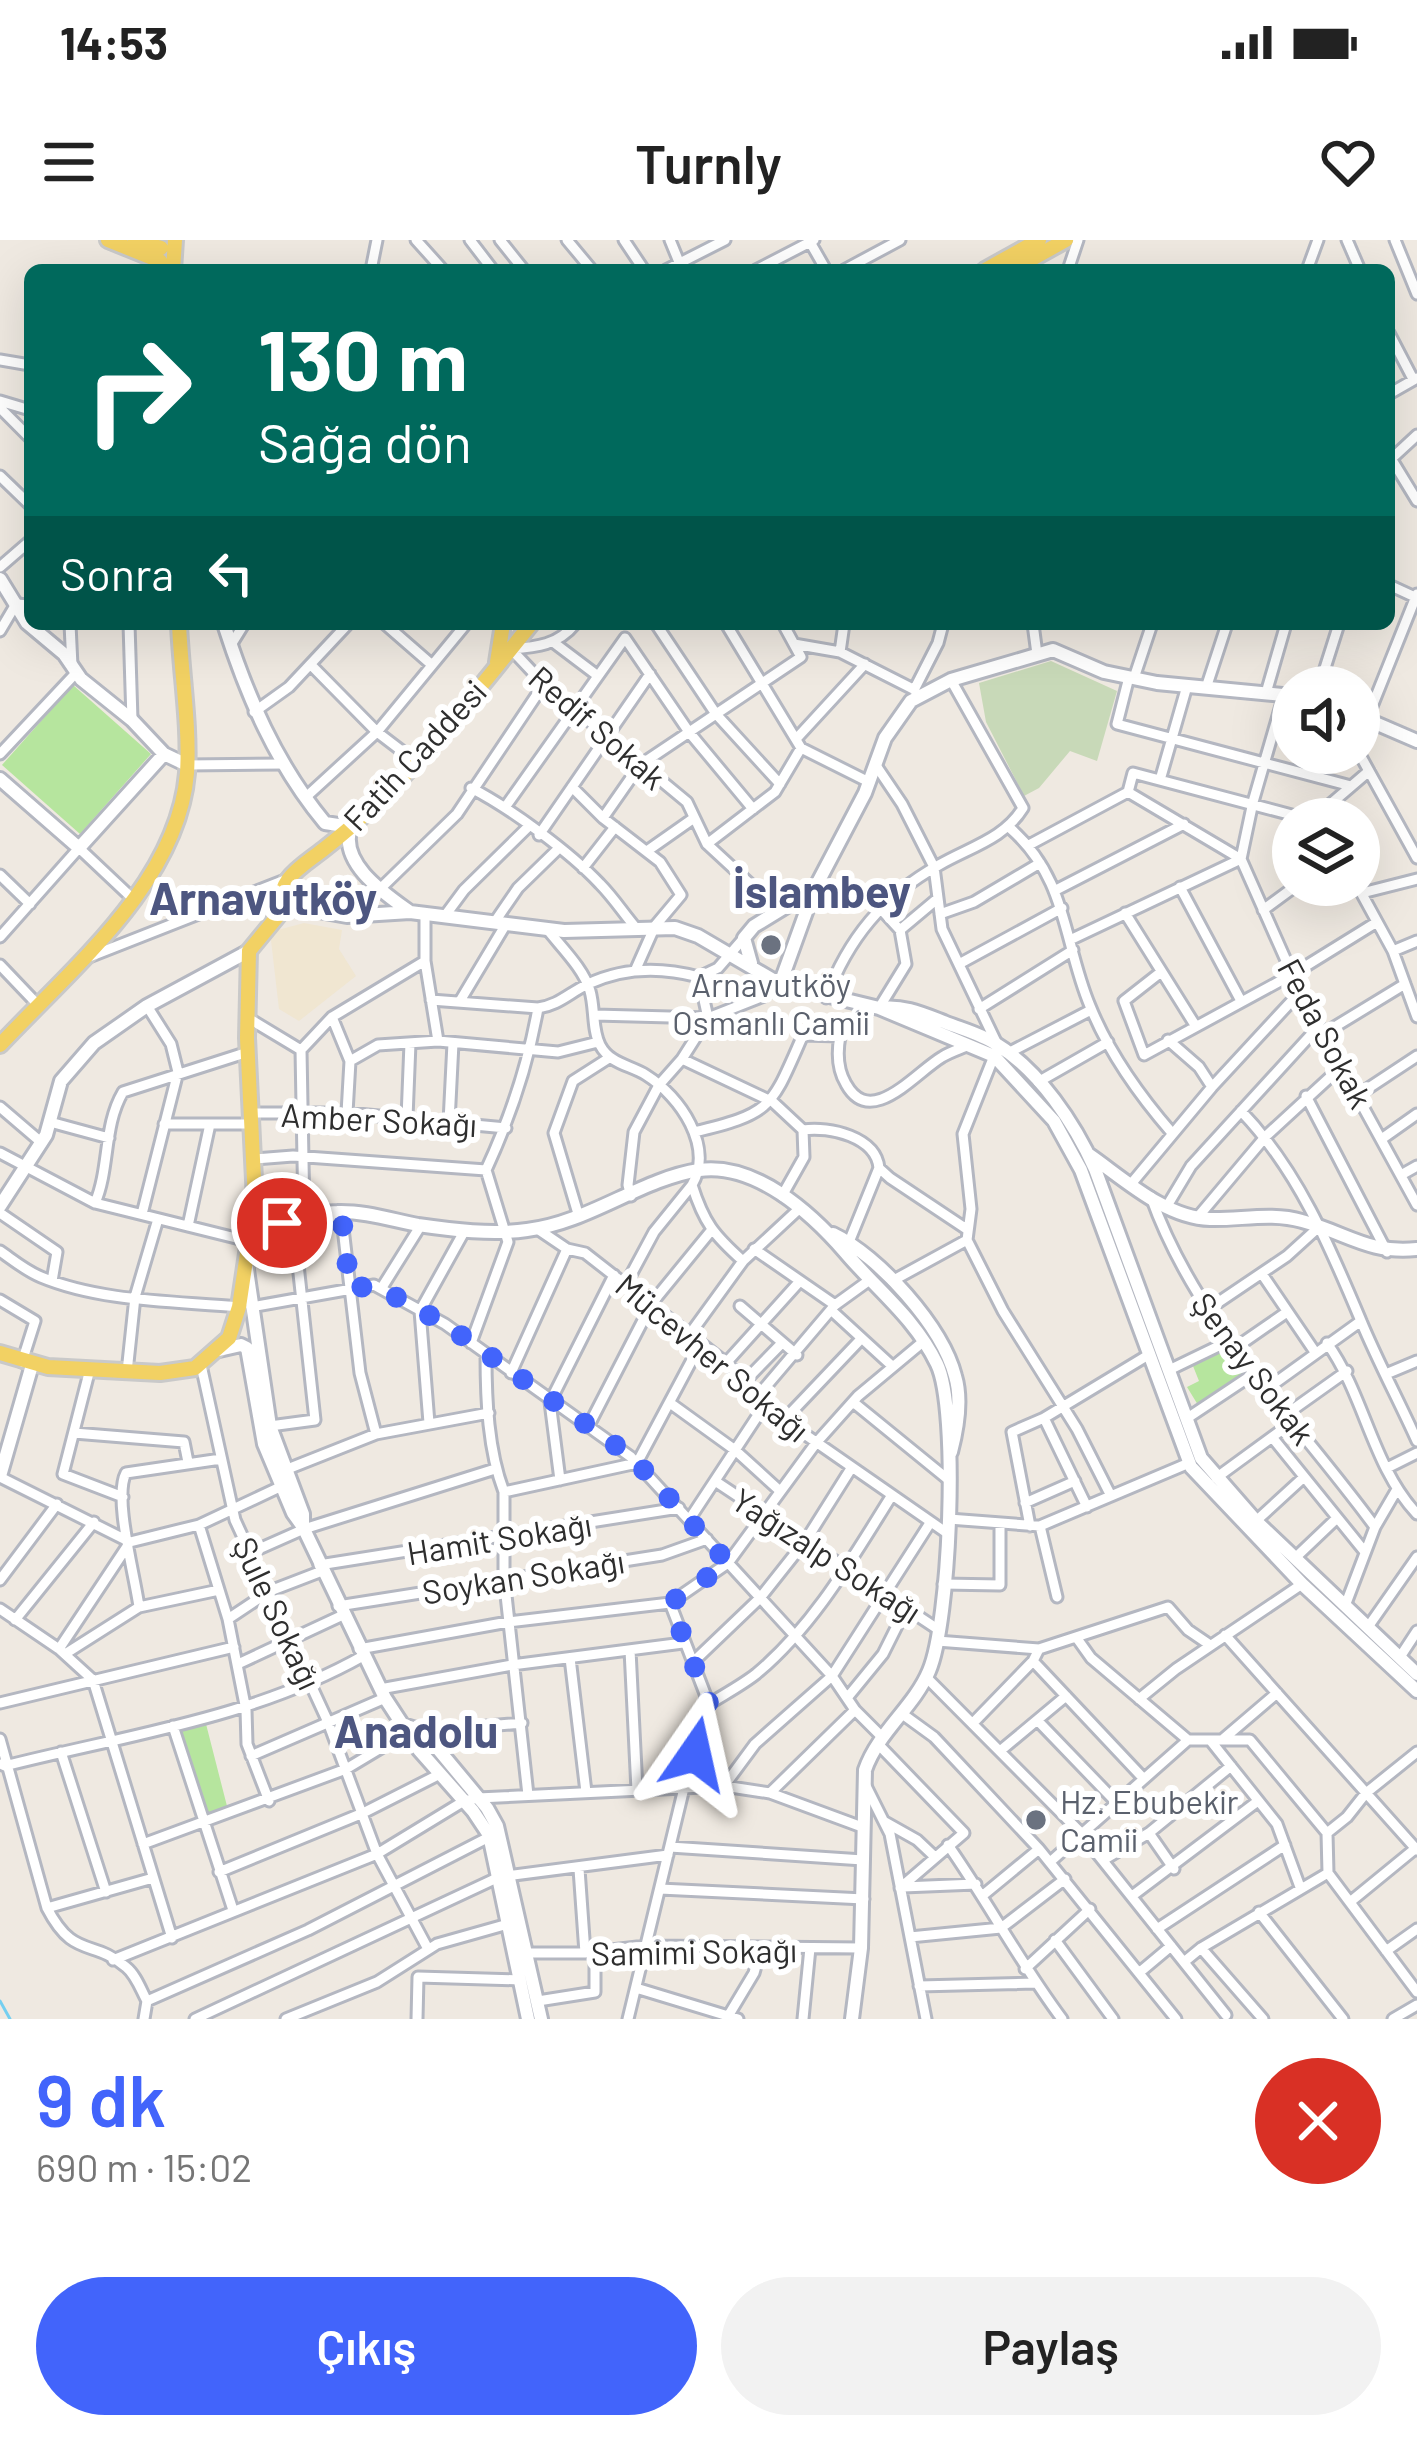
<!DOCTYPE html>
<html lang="tr">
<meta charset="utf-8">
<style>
:root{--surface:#fff;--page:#f2f2f2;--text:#222;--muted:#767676;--accent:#4264fb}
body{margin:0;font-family:Barlow,sans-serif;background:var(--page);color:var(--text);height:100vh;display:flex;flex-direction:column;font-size:45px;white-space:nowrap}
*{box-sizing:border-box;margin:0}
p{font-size:39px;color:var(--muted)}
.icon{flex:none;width:66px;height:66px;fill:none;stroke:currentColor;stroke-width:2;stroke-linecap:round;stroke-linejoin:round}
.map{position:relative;height:1779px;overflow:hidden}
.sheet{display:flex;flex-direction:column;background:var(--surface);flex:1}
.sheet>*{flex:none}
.banner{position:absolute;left:24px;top:24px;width:1371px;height:366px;border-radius:18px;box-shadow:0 12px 48px #0002;background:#00695c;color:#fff;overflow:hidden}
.tools{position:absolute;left:1272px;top:426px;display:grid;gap:24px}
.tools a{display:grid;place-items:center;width:108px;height:108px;border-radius:50%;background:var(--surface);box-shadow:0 12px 48px #0002;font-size:60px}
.pin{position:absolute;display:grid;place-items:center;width:102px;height:102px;color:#fff;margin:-51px;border:6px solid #fff;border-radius:50%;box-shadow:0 3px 12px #0007}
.me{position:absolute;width:132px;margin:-66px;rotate:11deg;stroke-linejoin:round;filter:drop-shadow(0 0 9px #0008)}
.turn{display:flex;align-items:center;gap:42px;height:252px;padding:0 36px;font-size:54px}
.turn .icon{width:156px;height:156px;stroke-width:2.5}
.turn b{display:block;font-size:84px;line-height:102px}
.then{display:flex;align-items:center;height:114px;padding:0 36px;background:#0003;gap:24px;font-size:45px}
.round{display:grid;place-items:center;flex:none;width:126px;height:126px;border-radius:63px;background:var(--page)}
.headline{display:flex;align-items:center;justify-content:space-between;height:204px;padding:0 36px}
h1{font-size:72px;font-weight:600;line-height:90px;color:var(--accent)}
.action{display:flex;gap:24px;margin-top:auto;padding:24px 36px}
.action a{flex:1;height:138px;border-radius:72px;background:var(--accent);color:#fff;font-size:48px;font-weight:600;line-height:138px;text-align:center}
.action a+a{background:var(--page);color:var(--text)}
.status{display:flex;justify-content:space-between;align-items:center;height:84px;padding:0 60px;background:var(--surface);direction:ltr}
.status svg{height:33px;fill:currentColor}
header{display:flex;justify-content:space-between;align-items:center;height:156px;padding:0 36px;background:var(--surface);font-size:54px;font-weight:600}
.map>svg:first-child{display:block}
</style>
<div class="status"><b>14:53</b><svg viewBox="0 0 49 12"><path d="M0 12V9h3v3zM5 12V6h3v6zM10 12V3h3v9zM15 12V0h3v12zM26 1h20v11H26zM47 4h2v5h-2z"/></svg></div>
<header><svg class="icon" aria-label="menu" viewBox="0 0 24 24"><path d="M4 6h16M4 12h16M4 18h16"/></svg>Turnly<svg class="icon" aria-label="heart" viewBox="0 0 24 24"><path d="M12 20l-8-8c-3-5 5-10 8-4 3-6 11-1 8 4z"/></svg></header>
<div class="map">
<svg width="1417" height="1779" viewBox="0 0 1417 1779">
<rect width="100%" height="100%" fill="#efe9e1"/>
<path fill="#f0e6d1" d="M304,683L342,690L339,709L356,736L299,781L279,769L270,692Z"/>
<path fill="#b6e59e" d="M73,445L151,514L80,594L2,525Z
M1226,1110L1246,1132L1198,1165L1187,1147L1199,1141L1193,1126Z
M206,1484L228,1570L211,1578L205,1575L178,1490Z"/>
<path fill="#c8d9b8" d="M1051,421L1117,451L1097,521L1070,511L1039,548L1024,556L986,482L979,443Z"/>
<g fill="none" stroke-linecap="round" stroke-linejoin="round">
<path stroke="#75cff0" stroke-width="3" d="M0,1761L10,1779"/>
<defs>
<path id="street" d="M416,0L443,30
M470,0L493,30
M500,0L524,30
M567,0L592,30
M624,0L644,30
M670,0L679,22
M1347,0L1360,30
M1395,0L1417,54
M810,2L826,30
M371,30L377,0
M666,30L725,0
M756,30L814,0
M844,30L900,0
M1068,30L1078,0
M1307,30L1318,0
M1389,93L1413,139
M0,120L30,125
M1389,154L1417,138
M0,161L30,170
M0,168L30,198
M1389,215L1417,261
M1389,221L1417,195
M0,236L30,265
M0,327L30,301
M1389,345L1417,358
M70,384L72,426
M129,384L132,480
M385,384L432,425
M656,384L716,474L780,544
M726,384L801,508L869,542
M1033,384L1037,414
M0,391L16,364L30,365
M553,402L598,436
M794,404L840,412L915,450
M231,405L244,384
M511,409L541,441L687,562L707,604L760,653L775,674
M511,409C537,407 558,405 575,384
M840,412L844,384
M312,426L377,492L415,521
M1129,437L1117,484L1351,546
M1134,438L1152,384
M1319,447L1339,384
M1206,448L1227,384
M914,450L938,403L943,384
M1266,453L1286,384
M254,472L289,447L348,384
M1367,479L1417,354
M796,499L865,424
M1359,513L1417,618
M0,514L76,433
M875,524L902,564L934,627L942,689L997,804
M187,525L284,524
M1160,540L1187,446
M572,547L603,578L660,622L681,655L655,686L635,731
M471,548C510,568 570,612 600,644C613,657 624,674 636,688
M306,557L377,492L466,384
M506,566L625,398L689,492L753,569
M603,578L640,525L801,417L783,384
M1313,579L1369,531
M1010,588C1068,639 1063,702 1090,766C1109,813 1139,855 1172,893
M539,595L650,434
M707,604L775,552L801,508
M1029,605L1128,552
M647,611L694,578
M1241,619L1300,752L1417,965
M1241,619L1128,552L1133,533L1307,579
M1241,619L1253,562L1284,455
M583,628L615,587
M0,635L30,664
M1357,645L1393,711L1417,777
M1180,647L1241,761
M380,649L457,574L544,444
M1056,650L1184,584
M1362,653L1417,639
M879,667L900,690L906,724L879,768
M1263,670L1297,645
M1125,673L1195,785
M425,674V721L438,801
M940,674L974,662L1040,623
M444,677L464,650L529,586
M494,683L518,648L558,609
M547,689C561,707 584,729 590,751C595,768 592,790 600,805C610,824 630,825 646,835C681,857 714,907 692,945C704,983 714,995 743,1021
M900,690L937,659
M0,697L79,608L132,658
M1072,699L1241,619
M1393,711L1417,701
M89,717L285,640
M959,724L1062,668
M0,725L39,766
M1161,732L1124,761L1144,815L1293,734L1377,682
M699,737L718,728L744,698
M826,758C848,699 883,656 939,625C970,607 1004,599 1023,568L951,440
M431,760L538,768
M460,761L506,684
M979,769L1073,710
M332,777L350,821L347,873
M248,778L301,810
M1323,794L1405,744
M840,796C837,812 837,829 846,844C871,889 915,833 942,817C950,812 960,809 969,805
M1168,800L1199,827L1212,847
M1008,813L1091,770
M994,816L963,894L971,969L967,1000L1003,1071L1077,1189L1111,1256
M682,819L773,862L803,890L804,917L782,956
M350,821L378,805L438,801L558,812L598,802
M1038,842L1108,802
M1358,855L1417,816
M1306,856L1387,1012
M0,867L42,903
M1241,871C1298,930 1330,1007 1361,1081C1378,1122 1399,1161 1417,1201
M252,873H347L506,888
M407,878L410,803
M50,882L109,898
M449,882L453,803
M164,884H253
M803,890C830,886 876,897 879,928L890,938L968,990
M694,892C774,873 771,867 803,795L840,796L872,767
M1383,898L1417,874
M0,913L95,963L248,1001
M255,919L293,916L486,930
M1401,935L1417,926
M1131,944L1212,847L1300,752
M631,956L628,945L634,892L659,845L682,819L708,778L764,756L780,744
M1151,957C1196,1084 1297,1180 1375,1287
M95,963C110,928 103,886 123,852L248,812
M1167,966L1191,926L1319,786
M341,971L360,1133L376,1194
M0,973L57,1012L52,1041
M142,974L178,832L171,804L147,766
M304,975L301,810L332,777L425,721
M579,977L554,893L573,841L609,818
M1197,978L1266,896L1341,827
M188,986L210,884
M536,988L567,1009L585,1013L726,1123L746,1140L764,1166L947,1293
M849,1002L879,928
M754,1009L835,1065
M0,1011C13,1020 26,1031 41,1037C101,1062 175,1061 239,1067
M1262,1034L1315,1112
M892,1041L967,1000
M626,1044L654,992L692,945
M381,1049L421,985
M0,1060L35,1081L22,1122
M740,1066L797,1115
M251,1067L374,1045L445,1084L631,1217L832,1436L855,1470L882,1497
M831,1070L891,1125
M1207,1070L1287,1016L1320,986
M690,1094L743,1021L800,968
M471,1103L508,1002L486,930C510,878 528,825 538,768C559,765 569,753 588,744C624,727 662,727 699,737L708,778L595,775
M1327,1103C1365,1156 1372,1226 1417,1274
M1235,1108L1287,1072
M486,1115C486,1160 488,1210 504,1252
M726,1123L800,1041
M201,1125L235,1280L328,1482L377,1614L428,1709
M90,1129L63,1234L123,1257
M1169,1130L1229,1101
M127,1132L135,1057L158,979
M511,1133L567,1009
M1386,1134L1417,1121
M746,1140L782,1103
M1268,1148L1361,1081
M757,1157L835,1065L871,1039
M853,1162L950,1241
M670,1163L735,1210L780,1251
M1288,1173L1347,1131
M1044,1178L1087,1267
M1186,1179L1255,1133
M784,1180L861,1099
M429,1183L420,1071L465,990
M270,1186L315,1180L294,988
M588,1187L652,1063L710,992
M74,1193L184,1202L188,1222
M1272,1197L1365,1312
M1387,1228L1417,1213
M285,1230L376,1194L489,1173
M0,1237L130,1302L199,1285L282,1246
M1216,1238L1294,1181
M560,1240L550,1162L614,1035
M715,1241L939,1390
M1025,1263L1075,1241
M949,1279L1040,1286L1189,1223
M689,1280L764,1166
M1256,1281L1304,1237
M199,1285L228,1379L246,1470L247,1504L269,1561
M1030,1286L1012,1192L1044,1178L1150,1114
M1040,1286L1057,1357
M252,1312L304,1289L495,1229
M1295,1318L1337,1278
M319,1325L679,1268
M0,1340L57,1264
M943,1344L1000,1345V1283
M338,1366L662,1315L707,1299
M1345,1366L1375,1287L1396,1251
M139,1367C135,1336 113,1257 126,1233L221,1219
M0,1369L59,1409L93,1440L172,1698
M228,1379L270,1351L322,1331
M15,1380L94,1282
M1368,1387L1417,1317
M1225,1395L1417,1610
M1076,1397L1091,1418L1188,1500H1250L1327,1593L1328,1633L1417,1752
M937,1401L1039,1409
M59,1409L130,1302
M359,1409L508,1382L670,1363L728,1323L816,1203L858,1156L924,1101
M630,1410L637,1550
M65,1414L139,1367L219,1350
M1400,1417L1417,1391
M570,1418L586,1552
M1033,1421L1144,1539
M692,1423L760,1358L806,1300L852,1227
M238,1424L343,1375
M926,1437L1080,1592L1226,1775
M380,1449L512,1425L683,1403
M847,1458L883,1414L907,1366
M1139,1459L1176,1429L1302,1344
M0,1463L234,1407
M709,1464C725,1454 742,1445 756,1434C814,1386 853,1317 892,1255
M901,1473L934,1497L1039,1609L1176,1779
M1038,1481L1115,1561
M973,1483L1033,1421L1039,1409L1168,1367L1188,1390L1210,1405
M173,1486L233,1670
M0,1499L47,1668C74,1720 92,1698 126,1727C136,1735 141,1750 147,1761L144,1779
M1210,1500L1277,1584L1300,1647
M1222,1500L1277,1453
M878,1504L964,1593L900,1648
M1000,1511L1066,1456
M61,1512L106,1652
M251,1516L385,1458
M0,1524L5,1526C127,1495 253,1478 363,1416
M724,1546L755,1504L832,1436L930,1283
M866,1546L890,1594L926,1779
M770,1553L855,1470
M528,1555L504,1337V1252L637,1223L701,1103
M885,1582L917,1600L935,1617
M1149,1593L1174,1629
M1327,1593L1347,1577L1366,1553L1417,1512
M143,1604L346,1529L406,1493L522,1483
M948,1605C988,1662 1020,1723 1062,1779
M670,1607L863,1620
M1103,1620L1149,1593L1231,1526
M1050,1622L1188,1500
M579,1629L585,1713
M219,1632L363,1573L440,1534
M903,1647L976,1644
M660,1649L864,1659
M982,1656L1039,1609
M1132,1656L1258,1561
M1350,1662L1416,1608
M47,1668L153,1638
M1259,1672L1343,1779
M1157,1689L1285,1605
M910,1697L1001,1688L1065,1639
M1055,1700L1113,1779
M1201,1708L1263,1779
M1386,1711L1417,1689
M527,1713H585L646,1706L861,1708
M113,1720L377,1614L464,1561L478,1558L724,1546L770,1553L862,1587
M1184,1722L1201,1708L1328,1633
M1025,1729L1090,1669
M1140,1732L1171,1706
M418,1737L521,1740
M919,1746L1035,1743
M636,1748L738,1779
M147,1761L308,1690L489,1597
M538,1761L595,1752V1712
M727,1778L754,1733L761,1708
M195,1779L499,1637L668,1615
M286,1779L377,1742L437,1704L508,1684
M417,1779L418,1737
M628,1779L684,1548L709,1464L670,1363
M803,1779L810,1708
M1393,1779L1417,1765"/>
<path id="secondary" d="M0,339L27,383L64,414L81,439L132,480L164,514L187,525
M224,384C247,456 276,524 325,583L351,587C338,623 385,654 410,672
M1359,476L1417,501
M0,539L79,608L164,514
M281,672L302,668L347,676L410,672L564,691L675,688L698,696L780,744L879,768L994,816L1054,881L1081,930L1191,1227L1302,1344L1417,1451
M751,723L744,698L754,686L813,650
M780,744L814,650L865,553L885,498L911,461L951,440L1053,410L1104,432L1157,443L1293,456
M881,768C903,765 923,774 944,782C961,789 981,794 996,804C1039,830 1075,884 1095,929L1201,1218L1256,1281L1417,1434
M1088,914C1123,938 1165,978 1210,979C1240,980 1272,972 1302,981C1347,993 1368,1014 1417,1009
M0,966L46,895L61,841L94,803L147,766L249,711
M252,976L259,988C270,990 315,972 337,972C364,971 392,980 418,985C453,990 492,995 527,990C588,983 641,939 699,930C756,922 812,974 845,1012C877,1050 915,1078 937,1124C959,1169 950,1383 929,1431C914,1467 878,1492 865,1530L861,1708L852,1779
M833,994C879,1016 942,1086 955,1136C962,1159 957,1189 951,1212
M219,1110L241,1105L247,1108L264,1204L293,1273L303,1287L385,1458L419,1510L473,1571L489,1595L528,1779
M0,1236L32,1125
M303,1286V1274L270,1186L246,1023L266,1002L330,976
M403,1485L423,1491L487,1568L497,1586L541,1779"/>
<path id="primary" d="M108,0L160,21
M135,0L161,8
M173,30L175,0
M985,30L1039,0
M1012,30L1066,0
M497,422L503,384
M0,805C69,731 178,643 187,533C190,485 181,433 179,384
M0,1113L48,1127L160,1133L195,1128L229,1098L239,1067L255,960L247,798L249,711L281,672C277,638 300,628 324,609C404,547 468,462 531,384"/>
</defs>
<use href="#street" stroke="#b4b7c1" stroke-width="15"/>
<use href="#secondary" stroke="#b4b7c1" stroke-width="18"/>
<use href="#primary" stroke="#c9c9c9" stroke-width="20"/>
<use href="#street" stroke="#fff" stroke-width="9"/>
<use href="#secondary" stroke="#fff" stroke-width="12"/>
<use href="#primary" stroke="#f2d163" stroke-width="14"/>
</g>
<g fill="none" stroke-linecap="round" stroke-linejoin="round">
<path stroke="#4264fb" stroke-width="21" stroke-dasharray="0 37.8" d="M282,983L304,975L341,971L350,1049L374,1045L445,1084L632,1217L728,1323L670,1363L709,1464L695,1514"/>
</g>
<g fill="#6b7280" stroke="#fff" stroke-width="4.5">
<circle cx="771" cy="705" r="12"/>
<circle cx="1036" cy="1580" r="12"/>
</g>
<g text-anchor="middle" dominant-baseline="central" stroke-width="12" stroke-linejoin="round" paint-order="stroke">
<g font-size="33" fill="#2e2e2e" stroke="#fff">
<text transform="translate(598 487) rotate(41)">Redif Sokak</text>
<text transform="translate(414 515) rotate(-47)">Fatih Caddesi</text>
<text transform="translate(1326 793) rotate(62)">Feda Sokak</text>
<text transform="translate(379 879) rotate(3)">Amber Sokağı</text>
<text transform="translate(713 1117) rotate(40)">Mücevher Sokağı</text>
<text transform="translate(1254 1128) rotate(53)">Şenay Sokak</text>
<text transform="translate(499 1298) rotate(-9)">Hamit Sokağı</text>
<text transform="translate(827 1315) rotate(33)">Yağızalp Sokağı</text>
<text transform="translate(523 1336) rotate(-9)">Soykan Sokağı</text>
<text transform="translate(278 1373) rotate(65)">Şule Sokağı</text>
<text transform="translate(694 1711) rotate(-1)">Samimi Sokağı</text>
</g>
<g font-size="33" fill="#5b616d" stroke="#fff">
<text x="771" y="744">Arnavutköy<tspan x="771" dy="38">Osmanlı Camii</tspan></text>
<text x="1060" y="1561" text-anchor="start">Hz. Ebubekir<tspan x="1060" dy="38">Camii</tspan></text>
</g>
<g font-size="45" font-weight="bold" fill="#4d5680" stroke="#fff">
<text x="822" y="650">İslambey</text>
<text x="263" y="657">Arnavutköy</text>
<text x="416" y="1490">Anadolu</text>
</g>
</g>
</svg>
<div class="tools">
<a><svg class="icon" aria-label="sound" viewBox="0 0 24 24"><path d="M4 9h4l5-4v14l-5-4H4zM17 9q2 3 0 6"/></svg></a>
<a><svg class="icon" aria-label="layers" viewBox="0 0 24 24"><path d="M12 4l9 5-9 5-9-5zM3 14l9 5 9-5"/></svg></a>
</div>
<div class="pin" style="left:282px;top:983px;background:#d93025"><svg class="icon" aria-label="arrive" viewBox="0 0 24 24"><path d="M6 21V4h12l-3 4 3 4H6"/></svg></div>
<svg class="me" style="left:695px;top:1514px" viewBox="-20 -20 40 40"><path d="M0-17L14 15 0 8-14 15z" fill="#4264fb" stroke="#fff" stroke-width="4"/></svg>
<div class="banner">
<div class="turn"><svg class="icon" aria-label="right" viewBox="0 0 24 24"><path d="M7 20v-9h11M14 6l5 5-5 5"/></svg><div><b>130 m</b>Sağa dön</div></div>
<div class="then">Sonra<svg class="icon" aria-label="left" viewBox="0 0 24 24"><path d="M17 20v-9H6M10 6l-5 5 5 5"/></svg></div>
</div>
</div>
<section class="sheet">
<div class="headline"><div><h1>9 dk</h1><p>690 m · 15:02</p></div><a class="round" style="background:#d93025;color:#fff"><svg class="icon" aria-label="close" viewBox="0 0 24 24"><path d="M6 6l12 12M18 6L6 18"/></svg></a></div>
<div class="action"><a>Çıkış</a><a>Paylaş</a></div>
</section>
